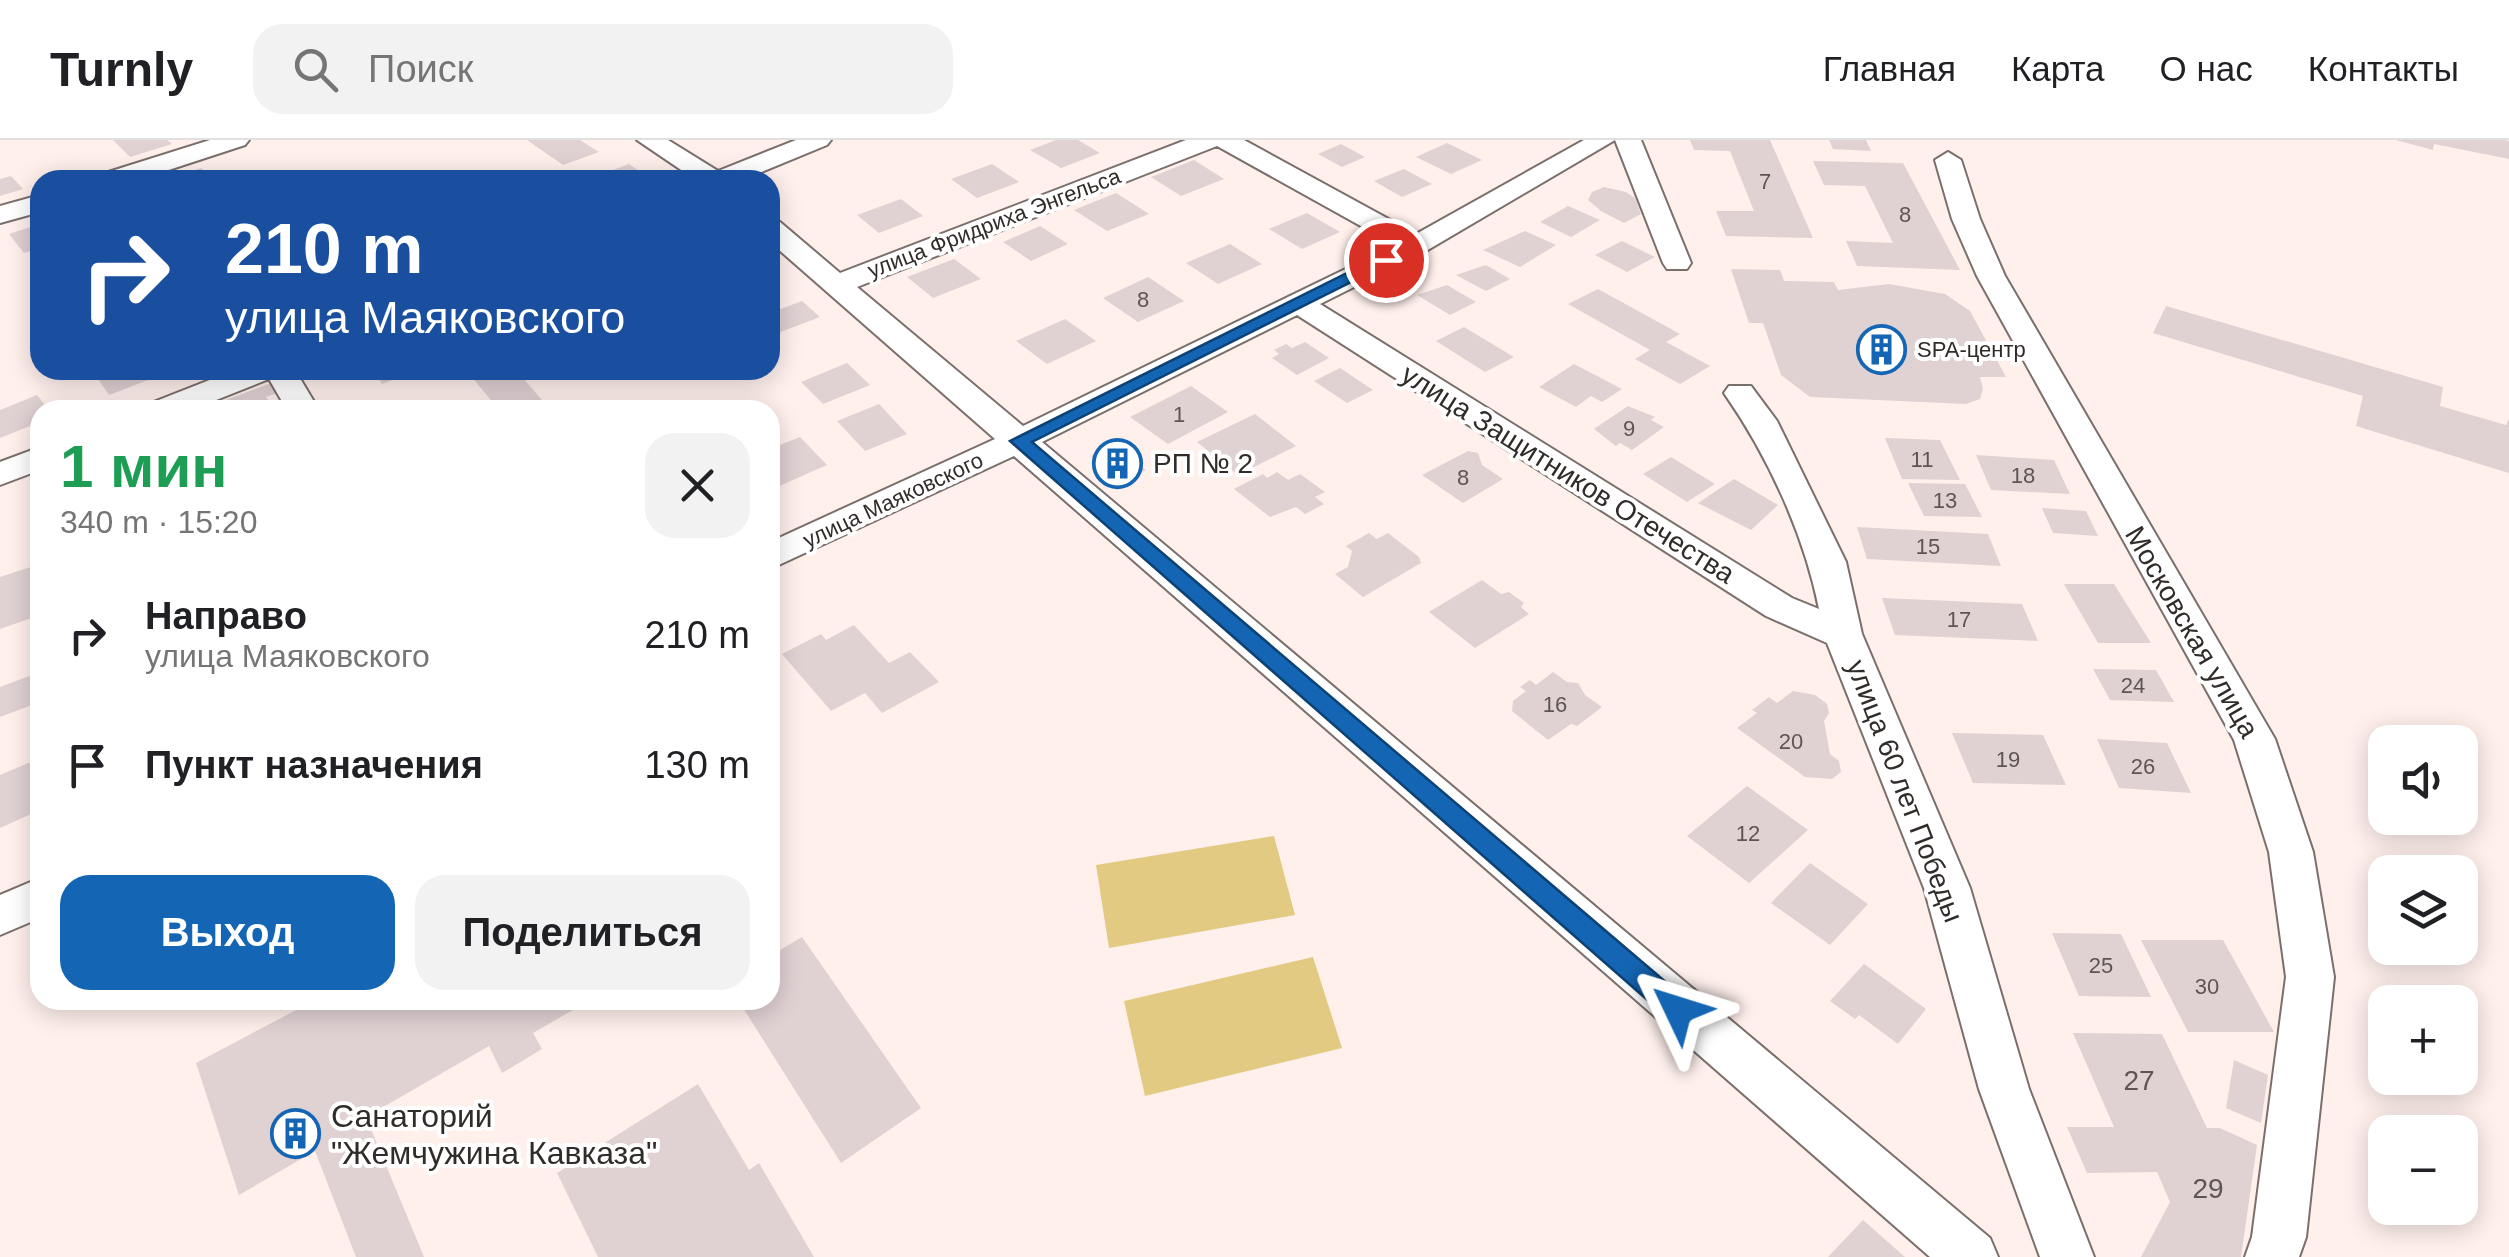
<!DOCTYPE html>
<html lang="ru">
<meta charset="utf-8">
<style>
:root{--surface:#fff;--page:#f2f2f2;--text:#202124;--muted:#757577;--line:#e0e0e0;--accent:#1465b3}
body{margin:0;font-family:Arial,sans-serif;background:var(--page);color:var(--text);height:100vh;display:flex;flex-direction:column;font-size:38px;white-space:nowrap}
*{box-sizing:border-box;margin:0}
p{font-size:32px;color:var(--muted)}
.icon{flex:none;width:55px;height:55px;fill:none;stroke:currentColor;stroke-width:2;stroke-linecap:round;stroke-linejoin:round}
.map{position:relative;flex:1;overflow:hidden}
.sheet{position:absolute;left:30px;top:260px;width:750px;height:610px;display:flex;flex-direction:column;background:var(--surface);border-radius:30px;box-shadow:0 5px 25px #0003}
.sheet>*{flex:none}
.hud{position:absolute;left:30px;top:30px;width:750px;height:210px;border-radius:30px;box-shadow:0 5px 25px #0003;background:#1a4fa0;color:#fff;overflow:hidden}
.fabs{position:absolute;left:2368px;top:585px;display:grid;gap:20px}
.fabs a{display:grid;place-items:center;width:110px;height:110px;border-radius:20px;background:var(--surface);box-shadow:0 5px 25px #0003;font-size:50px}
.pin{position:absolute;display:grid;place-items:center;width:85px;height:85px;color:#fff;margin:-42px;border:5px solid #fff;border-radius:50%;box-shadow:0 2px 10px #0007}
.me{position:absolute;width:110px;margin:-55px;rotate:311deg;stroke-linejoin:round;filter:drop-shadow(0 0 8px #0008)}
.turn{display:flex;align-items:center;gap:35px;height:210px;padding:0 30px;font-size:45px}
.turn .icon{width:130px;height:130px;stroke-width:2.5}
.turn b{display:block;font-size:70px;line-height:85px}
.round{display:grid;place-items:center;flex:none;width:105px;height:105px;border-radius:30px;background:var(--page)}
.head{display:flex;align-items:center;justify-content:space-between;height:170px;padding:0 30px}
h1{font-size:60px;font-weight:700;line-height:75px;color:#1e9e55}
.cta{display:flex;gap:20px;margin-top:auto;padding:20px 30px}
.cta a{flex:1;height:115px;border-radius:30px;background:var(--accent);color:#fff;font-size:40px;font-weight:700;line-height:115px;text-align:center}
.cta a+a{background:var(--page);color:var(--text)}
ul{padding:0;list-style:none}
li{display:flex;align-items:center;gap:30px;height:130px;padding:0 30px}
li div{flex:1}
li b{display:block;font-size:38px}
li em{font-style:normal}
header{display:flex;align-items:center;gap:60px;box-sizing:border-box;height:140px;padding:0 50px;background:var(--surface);border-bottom:2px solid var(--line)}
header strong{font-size:48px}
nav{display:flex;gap:55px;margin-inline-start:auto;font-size:35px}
.search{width:700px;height:90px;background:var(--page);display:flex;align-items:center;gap:25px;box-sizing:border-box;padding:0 35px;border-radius:30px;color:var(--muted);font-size:38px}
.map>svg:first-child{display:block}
</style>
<header>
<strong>Turnly</strong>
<div class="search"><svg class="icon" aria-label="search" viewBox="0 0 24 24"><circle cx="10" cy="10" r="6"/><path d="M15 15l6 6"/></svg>Поиск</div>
<nav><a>Главная</a><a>Карта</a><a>О нас</a><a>Контакты</a></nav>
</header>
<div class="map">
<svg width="2509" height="1117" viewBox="0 0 2509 1117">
<rect width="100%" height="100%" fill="#fff0ec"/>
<path fill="#e2ca82" d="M1274,696L1295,775L1109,808L1096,725Z
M1313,817L1342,908L1145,956L1124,861Z"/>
<path fill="#e0d1d3" d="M113,0H167L172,4L130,17Z
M527,0H580L599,12L563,25Z
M1056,0H1078L1100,13L1061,28L1030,10Z
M1690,0H1770L1813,98L1726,96L1716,71H1754L1730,11L1694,10Z
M1829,0H1866L1871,11L1833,9Z
M2396,0H2504L2509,1V19L2434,4L2433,10Z
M1447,3L1482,20L1451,34L1416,17Z
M1341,4L1365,17L1342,27L1318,14Z
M1194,20L1224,39L1181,56L1151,37Z
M1813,21L1903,23L1960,130L1857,126L1846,101L1893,103L1865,46L1824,45Z
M629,24L648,37L587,40Z
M992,24L1019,42L977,58L951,39Z
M201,28L215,40H168V39Z
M1404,29L1432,44L1402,57L1374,41Z
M11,36L23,49L0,56V39Z
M1604,47L1626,52L1635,58L1641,74L1624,83L1601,71L1588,60L1592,52Z
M1116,53L1149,74L1107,91L1074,70Z
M901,59L923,76L879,93L857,75Z
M1568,66L1600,80L1571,97L1540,82Z
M1307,73L1340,92L1302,109L1269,89Z
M40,84V108L24,113L9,94Z
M1040,86L1068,104L1031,121L1003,102Z
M1525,91L1556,105L1520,127L1483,110Z
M1622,101L1655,117L1627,132L1595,115Z
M1230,104L1262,124L1218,144L1186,123Z
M954,119L981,139L933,158L907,137Z
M1486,125L1510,139L1486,151L1456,135Z
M1731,129L1780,130L1784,141L1834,142L1838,150L1889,144L1945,154L1970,171L2006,237H1980L1983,249L1980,259L1966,264L1810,257L1781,235L1763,183H1749Z
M1148,137L1184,161L1138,182L1103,158Z
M1447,145L1476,162L1450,175L1417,155Z
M1598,149L1680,194L1666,202L1710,226L1680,244L1635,219L1650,210L1568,164Z
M802,161L820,177L778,193L770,186V173Z
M2166,166L2443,247L2440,266L2506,285L2509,279V333L2356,286L2363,256L2153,193Z
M1065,179L1096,201L1047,224L1016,201Z
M1464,187L1514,217L1485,232L1436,201Z
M1305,202L1329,218L1297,235L1272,218L1279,214L1274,210L1286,204L1292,208Z
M847,223L870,245L823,264L801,242Z
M1574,224L1622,249L1602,262L1591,256L1576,267L1539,247Z
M1340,228L1373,250L1347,263L1314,241Z
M113,230H174L109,255L96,236Z
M373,230H419L382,244Z
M466,230H516L542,260L518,270H499Z
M274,242L281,252L266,257L275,270H233L226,260Z
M1191,246L1228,272L1168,304L1130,277Z
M37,255L49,270H40V282L0,298V270Z
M879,264L907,294L865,311L837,281Z
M1628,266L1655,277L1651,280L1664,287L1632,310L1620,303L1616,306L1594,289Z
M1255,274L1296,306L1238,335L1197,302Z
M800,297L827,325L777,347L770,340V309Z
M1885,298L1940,300L1960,340L1902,339Z
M1117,305L1146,330L1120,342L1091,316Z
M1468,311L1478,313L1482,325L1503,339L1463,363L1422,335Z
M1976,315L2054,320L2070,354L1991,350Z
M1671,317L1715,344L1687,362L1643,334Z
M1277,332L1288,340L1300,334L1325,352L1315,357L1324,364L1305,374L1296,367L1270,377L1234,349L1263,334L1267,338Z
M1734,339L1778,365L1751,390L1698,363Z
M1908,343L1965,344L1982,377L1924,376Z
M2042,368L2086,371L2098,396L2053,393Z
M1857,387L1988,394L2001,426L1867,419Z
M1369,393L1377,399L1388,393L1419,417L1421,423L1363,457L1335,434L1348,427L1352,411L1346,406Z
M40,424V475L0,489V437Z
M1482,440L1501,454L1509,452L1524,463L1521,467L1529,474L1475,508L1429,472Z
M2064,444H2114L2151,503H2098Z
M1882,458L2022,464L2038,501L1895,495Z
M854,485L889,523L910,512L939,542L882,573L865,553L831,571L782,514L821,494L826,500Z
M2093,529L2156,530L2174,562L2110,560Z
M40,532V562L0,577V547Z
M1553,532L1567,542L1578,543L1585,555L1602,567L1577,586L1571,584L1548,600L1512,571L1513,561L1526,551L1520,547L1530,540L1536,545Z
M1793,551L1815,555L1827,564L1829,573L1824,581L1830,614L1839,621L1841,632L1832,639L1805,637L1737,588L1757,573L1752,570L1769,557L1777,563Z
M1952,593L2043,595L2066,645L1973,643Z
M2097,599L2167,603L2191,653L2119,648Z
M40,618V670L0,688V635Z
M1747,646L1808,690L1749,743L1687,696Z
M1810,723L1868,764L1830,805L1771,763Z
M2052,793L2121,794L2151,857L2079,856Z
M802,797L921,968L841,1023L738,860H770V816Z
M2141,800H2223L2274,892H2188Z
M1864,824L1926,869L1898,904L1859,875L1855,879L1830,861Z
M315,860H583L585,863L533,893L542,909L502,933L489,906L366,977L424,1117H356L315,1011L239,1055L196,923Z
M2073,893L2162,894L2207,988H2220L2257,1005L2241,1117H2141L2170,1062L2157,1032L2087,1033L2067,987H2114Z
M2234,920L2268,935L2261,983L2226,968Z
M698,944L749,1030L759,1023L814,1117H598L557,1033Z
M1863,1080L1905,1117H1828Z"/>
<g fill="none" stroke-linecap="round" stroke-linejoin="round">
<defs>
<path id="minor" d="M210,0H249L245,5L138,40H98L102,34Z
M637,0H668L718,31L796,0H831L827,5L742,40H696Z
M1186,0H1244L1416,94L1584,0H1641L1691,123L1687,129H1667L1663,123L1615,0L1426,111L1320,164L1792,458L1819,469C1804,394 1768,316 1724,253L1729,246H1751L1777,281L1846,422L1862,494L1970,748L2029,949L2094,1117H2040L1979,949L1924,748L1827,503L1766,476L1297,175L1042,302L1990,1098L1998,1117H1930L1014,316L770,429V402L995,299L770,102V80L780,82L840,133ZM1217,6L1395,105L1023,286L857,147Z
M1948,12L1961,20L1980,79L2005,136L2275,599L2313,712L2334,837L2306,1097L2299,1117H2245L2252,1097L2286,837L2269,712L2234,600L1977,136L1952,79L1935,20Z
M40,55V72L0,83V66Z
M235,230H295L319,270H287L269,239L191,270H146L151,263Z
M40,307V330L0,345V322Z
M40,738V778L0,795V755Z"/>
</defs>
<use href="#minor" stroke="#7b6f6c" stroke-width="4"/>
<use href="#minor" fill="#fff" fill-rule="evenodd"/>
</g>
<path fill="#1465b3" stroke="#0d4274" stroke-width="2.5" d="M1381,116L1395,120L1032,302L1688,861L1692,870L1688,878L1678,882L1668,878L1010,301Z"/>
<defs>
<symbol id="building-ring" viewBox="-11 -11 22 22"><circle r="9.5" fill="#fff" stroke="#1465b3" stroke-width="1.5"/><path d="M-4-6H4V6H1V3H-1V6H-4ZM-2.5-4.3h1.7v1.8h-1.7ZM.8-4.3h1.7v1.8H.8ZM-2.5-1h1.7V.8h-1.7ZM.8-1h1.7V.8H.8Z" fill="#1465b3"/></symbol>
</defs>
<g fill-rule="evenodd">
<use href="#building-ring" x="1854" y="182" width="55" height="55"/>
<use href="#building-ring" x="1090" y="296" width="55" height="55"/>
<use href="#building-ring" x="268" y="966" width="55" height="55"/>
</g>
<g text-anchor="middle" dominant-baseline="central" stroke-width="8" stroke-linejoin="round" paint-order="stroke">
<g font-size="22" fill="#5d5554">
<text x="1765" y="41">7</text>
<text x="1905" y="74">8</text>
<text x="1143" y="159">8</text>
<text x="1179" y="274">1</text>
<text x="1629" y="288">9</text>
<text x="1922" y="319">11</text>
<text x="2023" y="335">18</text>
<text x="1463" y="337">8</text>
<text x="1945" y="360">13</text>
<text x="1928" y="406">15</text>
<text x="1959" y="479">17</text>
<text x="2133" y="545">24</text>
<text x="1555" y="564">16</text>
<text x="1791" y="601">20</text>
<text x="2008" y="619">19</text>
<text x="2143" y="626">26</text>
<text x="1748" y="693">12</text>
<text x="2101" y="825">25</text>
<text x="2207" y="846">30</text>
</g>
<g font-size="22" fill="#312c2a" stroke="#fff">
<text transform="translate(994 83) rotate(-21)">улица Фридриха Энгельса</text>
<text transform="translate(893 360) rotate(-25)">улица Маяковского</text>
</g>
<g font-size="22" fill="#312c2a" stroke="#fff" text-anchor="start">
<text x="1917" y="209">SPA-центр</text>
</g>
<g font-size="28" fill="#312c2a" stroke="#fff" text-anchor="start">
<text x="1153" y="323">РП № 2</text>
</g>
<g font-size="28" fill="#312c2a" stroke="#fff">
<text transform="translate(1568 334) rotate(32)">улица Защитников Отечества</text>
<text transform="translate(2192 492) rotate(60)">Московская улица</text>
<text transform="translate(1905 651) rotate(69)">улица 60 лет Победы</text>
</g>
<g font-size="28" fill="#5d5554">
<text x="2139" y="940">27</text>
<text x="2208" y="1048">29</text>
</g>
<g font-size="32" fill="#312c2a" stroke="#fff" text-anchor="start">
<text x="331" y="976">Санаторий<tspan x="331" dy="37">"Жемчужина Кавказа"</tspan></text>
</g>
</g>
</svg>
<div class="fabs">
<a><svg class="icon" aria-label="sound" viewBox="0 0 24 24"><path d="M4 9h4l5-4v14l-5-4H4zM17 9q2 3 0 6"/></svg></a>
<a><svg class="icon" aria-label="layers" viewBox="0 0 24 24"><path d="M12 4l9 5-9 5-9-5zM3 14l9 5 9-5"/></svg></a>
<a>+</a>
<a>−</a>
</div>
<div class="pin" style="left:1386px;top:120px;background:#d93025"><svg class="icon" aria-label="arrive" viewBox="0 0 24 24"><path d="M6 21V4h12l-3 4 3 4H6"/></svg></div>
<svg class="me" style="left:1678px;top:870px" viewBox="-20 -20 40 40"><path d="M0-17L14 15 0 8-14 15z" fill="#1465b3" stroke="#fff" stroke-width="4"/></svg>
<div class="hud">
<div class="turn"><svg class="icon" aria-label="right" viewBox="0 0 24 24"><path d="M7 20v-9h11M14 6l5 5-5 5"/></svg><div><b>210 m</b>улица Маяковского</div></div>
</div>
<section class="sheet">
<div class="head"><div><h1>1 мин</h1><p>340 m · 15:20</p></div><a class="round"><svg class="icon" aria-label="close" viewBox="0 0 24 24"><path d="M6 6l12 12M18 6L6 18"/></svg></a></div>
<ul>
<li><svg class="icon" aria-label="right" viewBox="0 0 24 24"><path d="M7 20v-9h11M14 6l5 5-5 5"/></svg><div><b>Направо</b><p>улица Маяковского</p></div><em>210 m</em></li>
<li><svg class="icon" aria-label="arrive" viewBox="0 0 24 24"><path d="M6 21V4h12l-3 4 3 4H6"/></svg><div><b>Пункт назначения</b></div><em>130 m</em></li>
</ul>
<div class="cta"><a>Выход</a><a>Поделиться</a></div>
</section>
</div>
